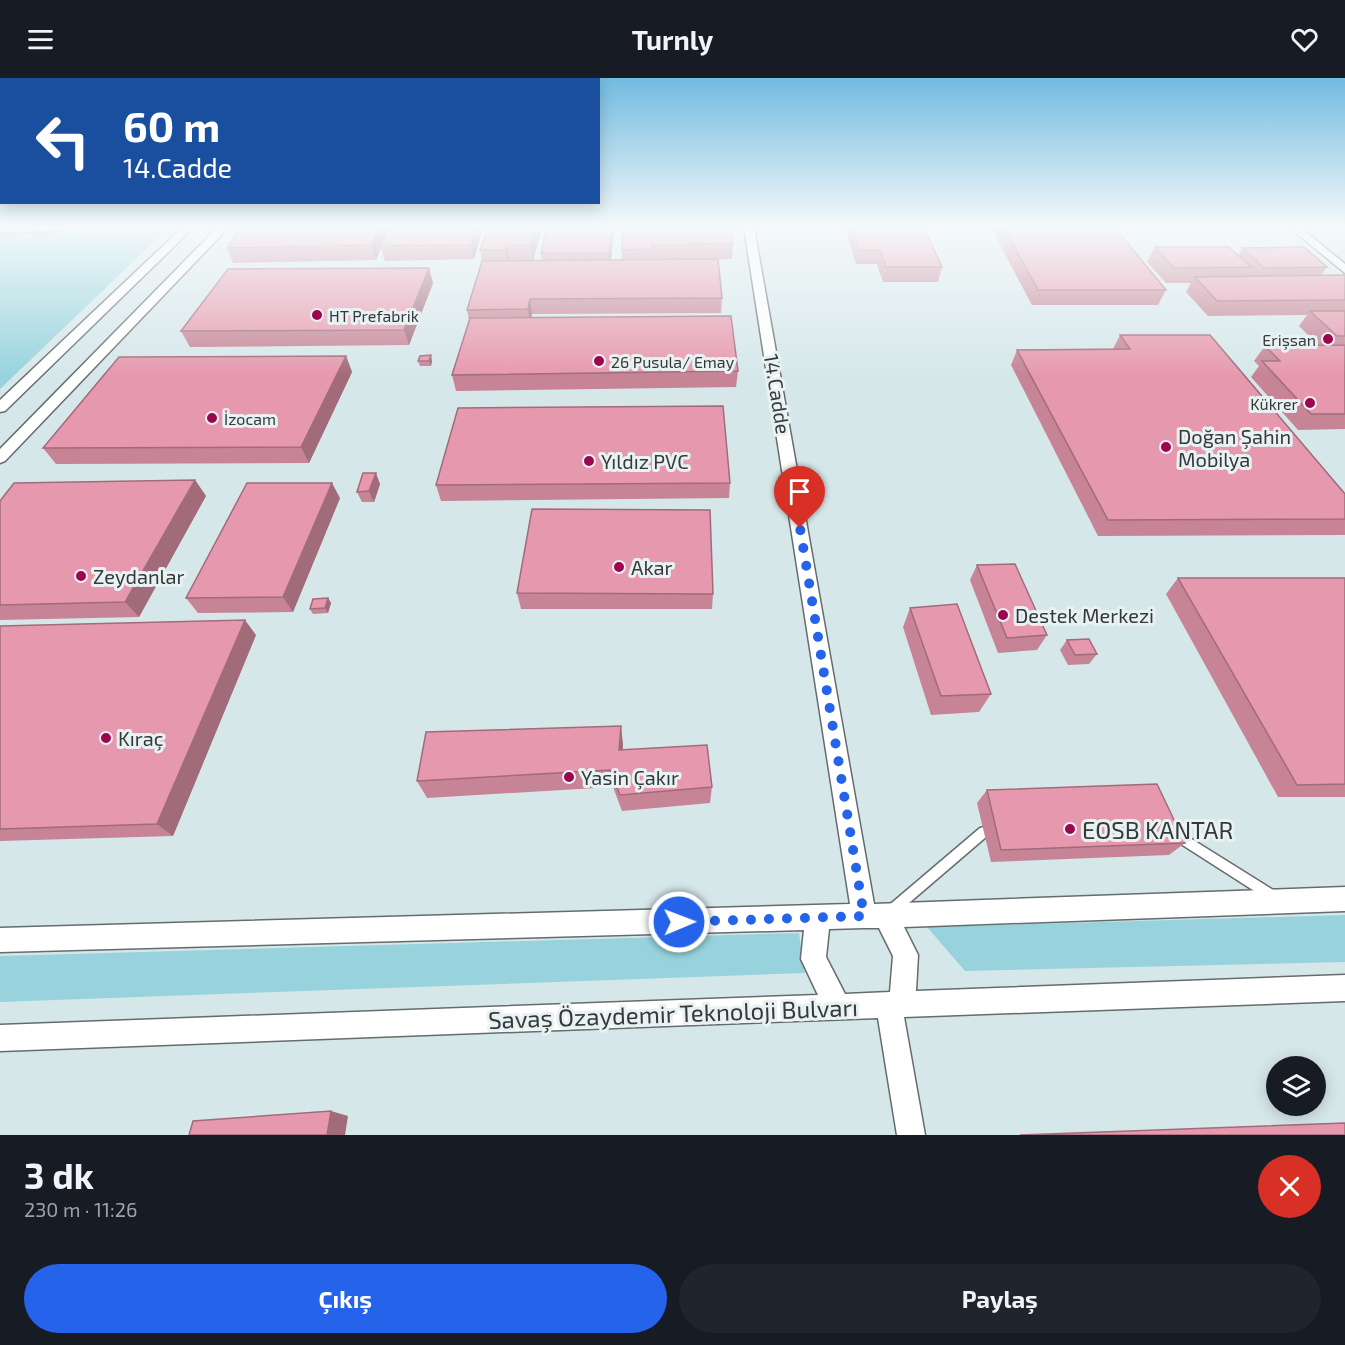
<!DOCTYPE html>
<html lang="tr">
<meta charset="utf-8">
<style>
:root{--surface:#171b24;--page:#20242c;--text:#f1f3f6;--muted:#9ea1a6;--accent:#2563eb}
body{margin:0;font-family:"Exo 2",sans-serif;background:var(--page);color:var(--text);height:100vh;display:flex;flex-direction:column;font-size:22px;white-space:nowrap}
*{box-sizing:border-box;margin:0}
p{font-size:20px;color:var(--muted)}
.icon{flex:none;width:33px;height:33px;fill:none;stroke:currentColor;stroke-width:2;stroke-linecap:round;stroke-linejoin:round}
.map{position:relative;height:1057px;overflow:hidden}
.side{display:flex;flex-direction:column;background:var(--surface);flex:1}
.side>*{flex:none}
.guide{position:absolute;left:0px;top:0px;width:600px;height:126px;box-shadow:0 3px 15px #0003;background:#1a4fa0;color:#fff;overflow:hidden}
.buttons{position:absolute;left:1266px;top:978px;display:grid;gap:12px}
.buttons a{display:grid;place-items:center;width:60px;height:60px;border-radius:50%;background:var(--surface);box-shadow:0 3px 15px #0003;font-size:30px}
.pin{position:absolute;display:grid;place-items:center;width:51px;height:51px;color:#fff;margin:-62px -26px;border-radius:50% 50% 50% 0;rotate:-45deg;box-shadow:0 0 6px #0007}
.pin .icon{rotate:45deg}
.me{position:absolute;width:66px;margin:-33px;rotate:89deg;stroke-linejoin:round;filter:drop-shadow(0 0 4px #0008)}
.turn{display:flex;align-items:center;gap:21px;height:126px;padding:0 24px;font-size:27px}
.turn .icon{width:78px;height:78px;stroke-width:2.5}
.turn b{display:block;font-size:42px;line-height:51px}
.round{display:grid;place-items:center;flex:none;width:63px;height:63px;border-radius:32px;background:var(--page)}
.summary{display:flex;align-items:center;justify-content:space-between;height:102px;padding:0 24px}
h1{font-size:36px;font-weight:700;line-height:45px}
.action{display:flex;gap:12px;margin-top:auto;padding:12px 24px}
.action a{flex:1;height:69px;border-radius:36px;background:var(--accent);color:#fff;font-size:24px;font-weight:700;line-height:69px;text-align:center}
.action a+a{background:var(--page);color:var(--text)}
header{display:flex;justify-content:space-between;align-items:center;height:78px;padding:0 24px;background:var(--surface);font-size:27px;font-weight:700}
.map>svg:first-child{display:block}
</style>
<header><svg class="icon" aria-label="menu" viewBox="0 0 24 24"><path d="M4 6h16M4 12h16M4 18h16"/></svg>Turnly<svg class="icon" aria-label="heart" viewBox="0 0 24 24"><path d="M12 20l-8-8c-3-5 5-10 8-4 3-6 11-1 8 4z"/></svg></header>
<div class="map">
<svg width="1345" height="1057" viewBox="0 0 1345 1057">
<rect width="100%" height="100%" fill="#e9f2f3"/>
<path fill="#d6e7ea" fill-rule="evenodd" d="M0,150H1345V1057H0ZM1276,988H1316V1028H1276Z"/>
<path fill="#98d3dd" d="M164,154L0,311V155Z
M1345,837V884L965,893L927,849Z
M799,855L805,895L0,924V878Z"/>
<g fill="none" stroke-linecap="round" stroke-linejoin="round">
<defs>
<path id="lane" d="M984,749H995L999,750L1001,754L999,758L986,759L895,837L891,839L887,837L885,833L887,829L980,750Z
M1174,750L1278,815L1280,819L1278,823L1274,825L1270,823L1170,759L1168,755L1170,751Z"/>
<path id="street" d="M0,150H65L60,153L0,154Z
M182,150H193L5,333L0,334V322Z
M217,150H228L5,383L0,385V371Z
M744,150H754L874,826L1345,809V833L904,849L918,877L916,913L1345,897V923L904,939L925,1057H897L878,940L0,973V947L818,917L801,881L804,852L0,874V850L850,826ZM864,850H879L893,878L890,914L845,916L826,879L829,851Z
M1290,150H1301L1345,186V195Z"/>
</defs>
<use href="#lane" stroke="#646c6d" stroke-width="3"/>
<use href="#street" stroke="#646c6d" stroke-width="3"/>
<use href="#lane" fill="#fff" fill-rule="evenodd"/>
<use href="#street" fill="#fff" fill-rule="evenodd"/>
</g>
<path fill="#c68496" d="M483,150L474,181L385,183L381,170L376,182L233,185L227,170Z
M542,150L533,182H509V183H542L541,175L614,150L611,182H622L623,150L733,166L732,181L652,182L722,220L721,235L532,236V239L738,293L736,309L456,313L452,297L469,242L467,232L482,183L480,172Z
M845,150H924L942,189L938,204H883L877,186H856Z
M991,150H1115L1166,212L1158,227H1032Z
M1155,169L1238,177L1243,170L1327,189L1321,197H1345V351L1298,352L1251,299L1259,288L1254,283L1265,268L1318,267L1299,248L1307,237L1208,238L1186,214L1191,205H1166L1147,184Z
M433,205L409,267L190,269L181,253Z
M1120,257L1345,416V457L1098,458L1011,287L1017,272L1113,271Z
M346,278L352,294L309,385L56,386L43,370Z
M418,283H432L431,288H420Z
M195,402L206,418L139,539L0,542V423Z
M730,405L729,420L441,423L436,407Z
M380,406L374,424H362L357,414Z
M340,420L293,534L198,535L186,520Z
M977,487L1047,557L1037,572L998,575L970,502Z
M1178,500H1345V719H1278L1166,516Z
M517,515L713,516L712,531H521Z
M328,520L331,525L328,535L313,536L310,531Z
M910,530L991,616L979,634L931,637L903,549Z
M0,548L256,557L173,758L0,763Z
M1067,562L1097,576L1089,586L1068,587L1060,572Z
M623,666V672L712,709L710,725L622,733L613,709L427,720L417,703Z
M987,712L1185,765L1169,777L991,784L977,725Z"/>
<path fill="#a16b7a" d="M380,150H390L381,168V170L376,182L371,167Z
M476,150H483L474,181L471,167Z
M536,150H542L533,182L531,167Z
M612,150H614L610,190L609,175Z
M507,167L509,182L508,187L505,172Z
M429,190L433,205L409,267L404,252Z
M530,221L532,236L530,247L528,231Z
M431,277L432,283L431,288L429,283Z
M346,278L352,294L309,385L301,369Z
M376,395L380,406L374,424L369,413Z
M195,402L206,418L139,539L125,524Z
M332,405L340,420L293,534L283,519Z
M328,520L331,525L328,535L325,530Z
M245,542L256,557L173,758L157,746Z
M621,648L623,666L621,689L619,672Z
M331,1033L348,1038L345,1057H327Z"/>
<path fill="#e699ae" stroke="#a16b7a" stroke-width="1.5" d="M241,150H380L371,167L227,170Z
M389,150H476L471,167L381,168Z
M488,150H536L531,167H507L505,172H480Z
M547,150H612L609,175H541Z
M623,150H730L733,166L652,167V171L622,172Z
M852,150H924L942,189H886L880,172H859Z
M1004,150H1115L1166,212H1038Z
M1155,169H1229L1251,189L1174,190Z
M1304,169L1327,189L1264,190L1243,170Z
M718,181L722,220L530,221L528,231L467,232L482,183Z
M429,190L404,252L181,253L228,191Z
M1345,197V222L1217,223L1195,199Z
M1310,233H1345V258H1337Z
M731,238L738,293L452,297L470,240Z
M1120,257H1210L1345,416V441L1108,442L1017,272L1130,271Z
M1345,267V336H1311L1262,283H1280L1265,268Z
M431,277L429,283H418L420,278Z
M346,278L301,369L43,370L119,279Z
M723,328L730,405L436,407L458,330Z
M363,395H376L369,413L357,414Z
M195,402L125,524L0,527V423L14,405Z
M247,405H332L283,519L186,520Z
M532,431L710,432L713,516L517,515Z
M1015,486L1047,557L1007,560L977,487Z
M1178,500H1345V706L1297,707Z
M328,520L325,530L310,531L313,521Z
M957,526L991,616L941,618L910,530Z
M245,542L157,746L0,751V548Z
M1089,561L1097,576L1075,577L1067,562Z
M621,648L619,672L707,667L712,709L620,717L610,692L417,703L426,654Z
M1157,706L1185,765L1001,772L987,712Z
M331,1033L327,1057H189L193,1043Z
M1345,1045V1057H1020Z"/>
<linearGradient id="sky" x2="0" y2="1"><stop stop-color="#72bbe0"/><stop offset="0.5" stop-color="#f5f9fa"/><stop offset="1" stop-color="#f5f9fa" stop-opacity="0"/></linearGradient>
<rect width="1345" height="298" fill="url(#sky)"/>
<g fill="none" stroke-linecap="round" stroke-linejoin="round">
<path stroke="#2563eb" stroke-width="10" stroke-dasharray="0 18" d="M679,844L864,838L800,450"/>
</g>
<g fill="#9d054f" stroke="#e9f2f3" stroke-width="2">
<circle cx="317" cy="237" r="6"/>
<circle cx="1328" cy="261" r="6"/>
<circle cx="599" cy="283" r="6"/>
<circle cx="1310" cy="325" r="6"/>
<circle cx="212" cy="340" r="6"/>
<circle cx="1166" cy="369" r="6"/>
<circle cx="589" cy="383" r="6"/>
<circle cx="619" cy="489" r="6"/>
<circle cx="81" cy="498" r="6"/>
<circle cx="1003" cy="537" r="6"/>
<circle cx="106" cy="660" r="6"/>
<circle cx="569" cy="699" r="6"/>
<circle cx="1070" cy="751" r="6"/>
</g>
<g text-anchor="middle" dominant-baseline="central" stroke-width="6" stroke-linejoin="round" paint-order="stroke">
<g font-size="16" fill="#36393a" stroke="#e9f2f3" text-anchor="start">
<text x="329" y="237">HT Prefabrik</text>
<text x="1316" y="261" text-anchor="end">Erişsan</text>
<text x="611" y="283">26 Pusula/ Emay</text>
<text x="1298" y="325" text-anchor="end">Kükrer</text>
<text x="224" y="340">İzocam</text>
</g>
<g font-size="20" fill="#36393a" stroke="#e9f2f3">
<text transform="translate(778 316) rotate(81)">14.Cadde</text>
</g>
<g font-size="20" fill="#36393a" stroke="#e9f2f3" text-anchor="start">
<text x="1178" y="358">Doğan Şahin<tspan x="1178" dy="23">Mobilya</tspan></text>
<text x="601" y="383">Yıldız PVC</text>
<text x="631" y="489">Akar</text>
<text x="93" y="498">Zeydanlar</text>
<text x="1015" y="537">Destek Merkezi</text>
<text x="118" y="660">Kıraç</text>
<text x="581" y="699">Yasin Çakır</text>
</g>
<g font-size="24" fill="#36393a" stroke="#e9f2f3" text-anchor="start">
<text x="1082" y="751">EOSB KANTAR</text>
</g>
<g font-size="24" fill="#36393a" stroke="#e9f2f3">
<text transform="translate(673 935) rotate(-2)">Savaş Özaydemir Teknoloji Bulvarı</text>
</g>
</g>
</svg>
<div class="buttons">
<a><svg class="icon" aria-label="layers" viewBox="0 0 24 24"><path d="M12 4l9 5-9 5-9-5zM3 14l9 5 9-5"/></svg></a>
</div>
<div class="pin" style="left:800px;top:450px;background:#d93025"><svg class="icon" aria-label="arrive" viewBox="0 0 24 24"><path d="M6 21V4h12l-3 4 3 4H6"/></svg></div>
<svg class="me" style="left:679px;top:844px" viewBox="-20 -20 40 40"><circle r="17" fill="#2563eb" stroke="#fff" stroke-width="3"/><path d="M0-11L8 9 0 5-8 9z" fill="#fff"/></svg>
<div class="guide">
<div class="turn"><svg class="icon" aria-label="left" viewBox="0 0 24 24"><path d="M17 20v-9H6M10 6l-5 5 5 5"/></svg><div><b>60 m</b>14.Cadde</div></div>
</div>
</div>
<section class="side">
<div class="summary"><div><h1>3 dk</h1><p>230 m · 11:26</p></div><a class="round" style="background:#d93025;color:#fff"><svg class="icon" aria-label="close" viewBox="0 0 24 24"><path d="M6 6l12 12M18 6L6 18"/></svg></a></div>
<div class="action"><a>Çıkış</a><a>Paylaş</a></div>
</section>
